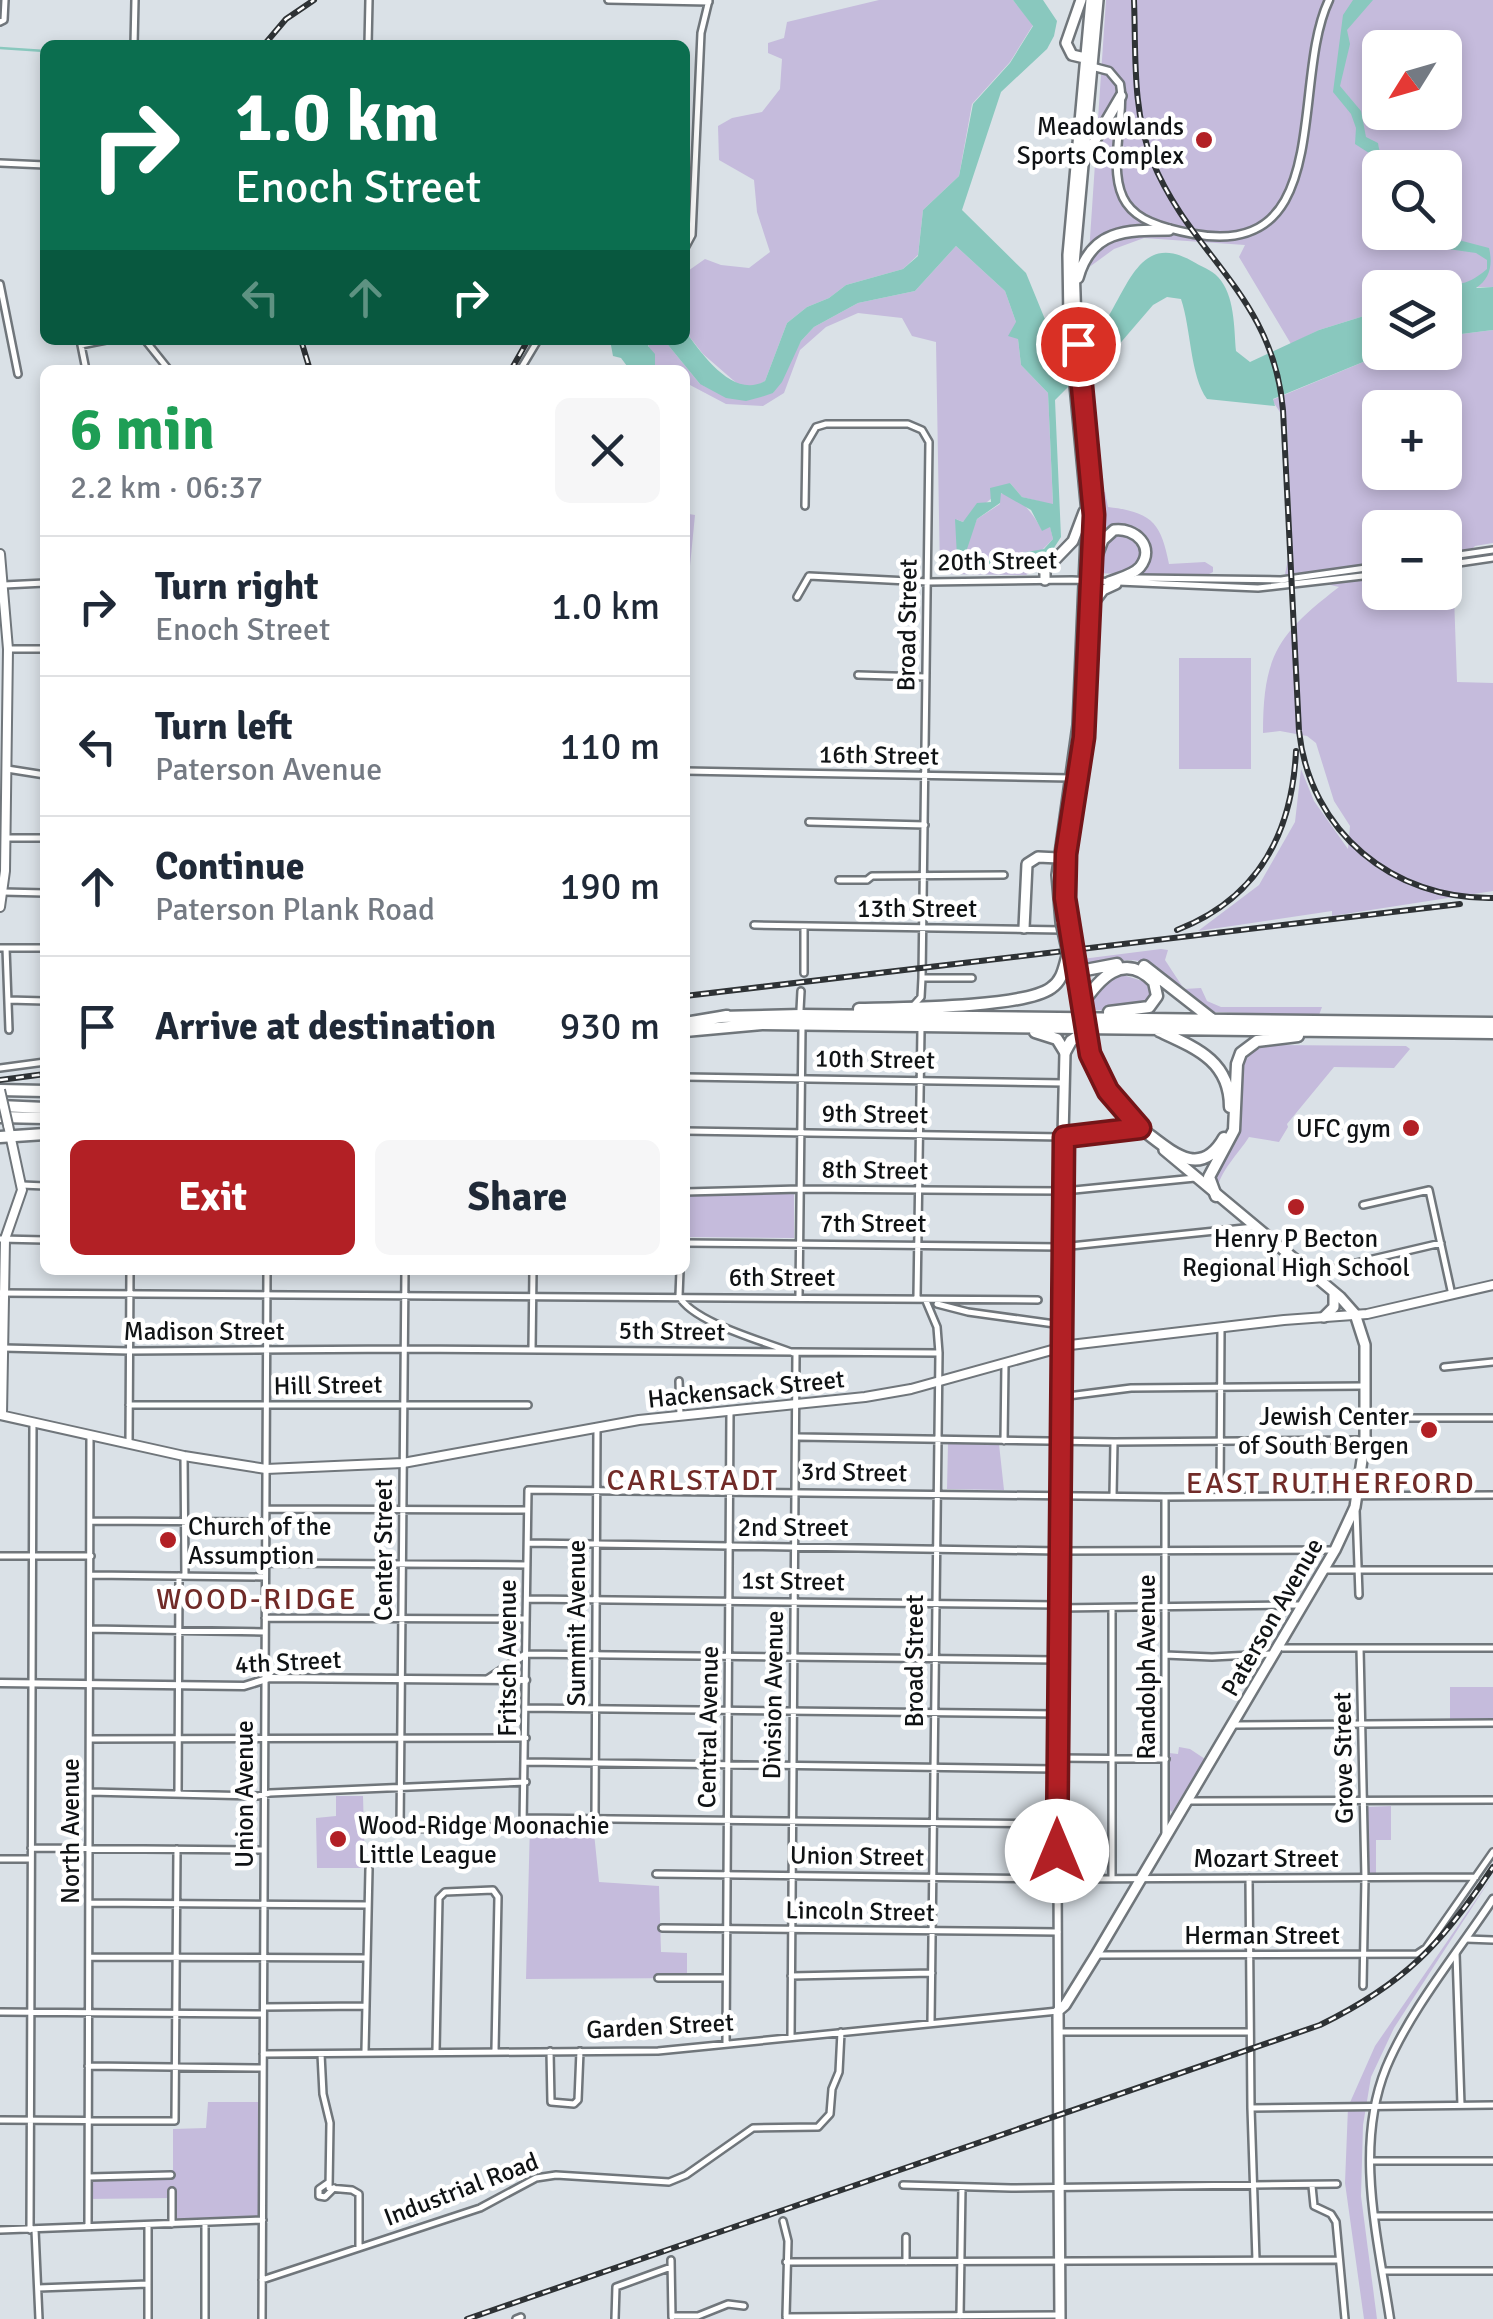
<!DOCTYPE html>
<meta charset="utf-8">
<style>
:root{--surface:#fff;--page:#f6f6f7;--text:#1f2937;--muted:#747a83;--line:#e0e1e3;--accent:#b22025}
body{margin:0;font-family:Signika,sans-serif;background:var(--page);color:var(--text);height:100vh;display:flex;flex-direction:column;font-size:38px;white-space:nowrap}
*{box-sizing:border-box;margin:0}
p{font-size:32px;color:var(--muted)}
.icon{flex:none;width:55px;height:55px;fill:none;stroke:currentColor;stroke-width:2;stroke-linecap:round;stroke-linejoin:round}
.map{position:relative;flex:1;overflow:hidden}
.drawer{position:absolute;left:40px;top:365px;width:650px;height:910px;display:flex;flex-direction:column;background:var(--surface);border-radius:15px;box-shadow:0 5px 15px #0003}
.drawer>*{flex:none}
.hud{position:absolute;left:40px;top:40px;width:650px;height:305px;border-radius:15px;box-shadow:0 5px 15px #0003;background:#0b6e4f;color:#fff;overflow:hidden}
.needle{width:65px;rotate:233deg}
.fabs{position:absolute;left:1362px;top:30px;display:grid;gap:20px}
.fabs a{display:grid;place-items:center;width:100px;height:100px;border-radius:15px;background:var(--surface);box-shadow:0 5px 15px #0003;font-size:50px}
.pin{position:absolute;display:grid;place-items:center;width:85px;height:85px;color:#fff;margin:-42px;border:5px solid #fff;border-radius:50%;box-shadow:0 2px 10px #0007}
.me{position:absolute;width:110px;margin:-55px;rotate:0deg;stroke-linejoin:round;filter:drop-shadow(0 0 8px #0008)}
.turn{display:flex;align-items:center;gap:35px;height:210px;padding:0 30px;font-size:45px}
.turn .icon{width:130px;height:130px;stroke-width:2.5}
.turn b{display:block;font-size:70px;line-height:85px}
.lanes{display:flex;align-items:center;height:95px;padding:0 30px;background:#0003;justify-content:center;gap:50px;direction:ltr}
.lanes .off{opacity:.35}
.round{display:grid;place-items:center;flex:none;width:105px;height:105px;border-radius:15px;background:var(--page)}
.headline{display:flex;align-items:center;justify-content:space-between;height:170px;padding:0 30px}
h1{font-size:60px;font-weight:800;line-height:75px;color:#1e9e55}
.button{display:flex;gap:20px;margin-top:auto;padding:20px 30px}
.button a{flex:1;height:115px;border-radius:15px;background:var(--accent);color:#fff;font-size:40px;font-weight:800;line-height:115px;text-align:center}
.button a+a{background:var(--page);color:var(--text)}
ul{padding:0;list-style:none}
li{display:flex;align-items:center;gap:30px;height:140px;padding:0 30px;border-top:2px solid var(--line)}
li div{flex:1}
li b{display:block;font-size:38px}
li em{font-style:normal}
.map>svg:first-child{display:block}
</style>
<div class="map">
<svg width="1493" height="2319" viewBox="0 0 1493 2319">
<rect width="100%" height="100%" fill="#dae1e7"/>
<path fill="#c5bbdc" fill-rule="evenodd" d="M879,0H1013L1033,25L1010,62L972,104L959,176L923,210L918,255L903,269L846,285L829,298L807,307L787,323L765,381L754,387H741L703,354L685,331V273L705,259L721,265L749,268L770,252L757,212L754,180L719,160L718,126L732,118L762,112L780,89L782,59L768,53V43L784,38L787,22Z
M1106,0H1493V287L1380,288V311L1319,330L1291,344L1239,257L1245,245L1144,238L1114,249L1088,268ZM1380,48H1445V112H1380ZM1380,168H1445V232H1380Z
M956,246L1005,291L1016,322L1021,365L1048,393L1053,505L1022,497L1010,483L963,522L956,519L973,529L977,519L1000,504V493C1021,497 1032,512 1042,530L1050,526L1053,539L1042,550L948,567L954,571L1050,554L1038,568L1026,575L940,574L936,342L912,336L902,318L858,313L826,327L800,350L784,393L763,406L726,404L690,385L689,514L695,515L685,617V370H655V355L650,352L648,342L664,340L700,384L773,393L801,341L814,327L858,303L915,291Z
M1493,330V543L1475,546L1453,567L1457,682L1493,683V891L1332,916V911L1198,931L1259,885L1295,822L1301,769L1314,801L1348,849L1350,826L1334,801L1316,743L1307,736L1280,731L1263,733C1263,655 1278,634 1339,587L1285,574L1292,541L1287,423L1272,400L1385,353L1445,352V336ZM1380,408H1445V472H1380ZM1380,528H1445V592H1380Z
M1097,492H1105L1108,507C1152,512 1161,523 1169,564L1205,562L1213,567V572L1207,575L1136,576C1150,559 1149,546 1138,528L1123,523L1100,533Z
M1118,533C1138,536 1152,566 1126,573C1118,575 1107,573 1099,573C1100,555 1102,543 1118,533Z
M1179,658H1251V769H1179Z
M1161,949L1168,950L1165,960L1184,989L1201,988L1207,1001L1221,1007H1322L1319,1015L1211,1012C1182,1003 1168,968 1139,961C1124,958 1106,963 1091,967L1082,959Z
M1123,975L1149,983L1153,990C1148,1016 1113,1009 1091,1010C1090,987 1103,979 1123,975Z
M1260,1045L1406,1046L1410,1049L1394,1068L1334,1067L1287,1124L1288,1127L1279,1142L1249,1137C1239,1153 1219,1172 1217,1191L1212,1182C1216,1168 1225,1160 1231,1147C1246,1116 1223,1060 1260,1045Z
M685,1194H794V1238L685,1237Z
M948,1444H999L1004,1490L947,1489Z
M1450,1687H1493V1720H1450Z
M1179,1747L1190,1749L1205,1759L1172,1812L1169,1809V1753L1178,1754Z
M336,1796H363L365,1868H317L316,1818L336,1816Z
M1391,1806V1840H1376V1873H1367L1366,1807Z
M530,1823H593L599,1882L659,1886L661,1952L687,1953V1978L526,1979Z
M1493,1875L1394,2028L1371,2077L1363,2125L1361,2196L1377,2319H1364L1345,2183L1348,2107L1375,2046Z
M208,2102H262L261,2222L170,2224L171,2198L87,2199V2175L173,2176V2129L206,2128Z"/>
<path fill="#89c8be" d="M1013,0H1043L1057,21L1054,36L1047,49L1001,92L962,210L1026,273L1051,334L1075,351C1125,329 1124,223 1192,261C1200,266 1212,270 1218,277C1235,295 1234,328 1236,351L1250,362L1319,330L1380,311V352L1385,353L1273,399L1275,406L1207,399C1190,376 1191,328 1181,299L1167,297L1153,305L1098,369L1069,386L1055,400L1061,537L1050,554L953,571L946,566L1044,549L1053,539L1050,527L1042,531L1031,510L1001,493L1000,503L977,519L964,558L957,557L955,519L963,522L977,503L991,502L990,488L1010,483L1022,497L1053,504L1048,393L1021,365L1018,339L1008,336L1016,322L1005,291L956,246L915,291L858,303L814,327L801,341L782,382L773,393L761,397L746,401L726,398L700,384L664,340H685V331C703,355 733,399 765,381L787,323L807,307L829,298L846,285L903,269L918,256L923,210L959,176L973,104L1010,63L1033,26Z
M1353,0H1373L1347,30L1350,44L1340,86L1361,111L1366,137L1378,143C1379,153 1384,158 1385,167L1380,168V199L1377,179L1379,170L1369,153L1355,144L1356,128L1351,114L1333,92L1343,15Z
M1408,233H1432L1489,248C1493,265 1490,279 1476,288L1493,287V330L1445,336V288L1429,287C1454,283 1464,289 1487,269V260L1476,253L1448,249Z
M610,340H650L648,346L655,354V370H630L621,358L613,356Z"/>
<g fill="none" stroke-linecap="round" stroke-linejoin="round">
<path stroke="#89c8be" stroke-width="2.5" d="M0,48L45,51"/>
<defs>
<path id="minor" d="M608,0L709,2
M0,22L4,20L5,0
M134,45L135,0
M368,45L369,0
M0,163L45,165
M685,248L692,235L701,33L709,0
M0,284L18,374
M145,340L169,370
M86,370L81,345L106,340
M520,370L538,340
M805,506L806,444L816,427L826,424H908L922,430L929,442L922,978L921,997L913,1006
M1445,557L1493,550
M1445,565L1493,558
M1124,582L1138,578L1281,580L1380,566
M4,585L45,583
M797,597L809,576L928,582L1072,580L1258,588L1380,574
M8,649H45
M858,675L926,677
M7,769L45,775
M685,771L1071,778
M809,822L925,825
M6,838H45
M839,880H867L872,876L1004,875
M3,892L45,893
M754,925L1062,930
M0,948H45
M6,948L9,1030
M804,973V927
M922,978H972
M8,1000L45,1001
M800,1010L801,991
M0,1068L45,1062
M685,1077L1064,1083
M685,1131L1063,1137
M22,1185L45,1186
M685,1192L800,1189L1064,1191L1195,1178
M1363,1205L1429,1190L1452,1295
M0,1239L45,1240
M685,1243L1061,1247L1254,1227
M1313,1273L1441,1243
M0,1293L1038,1300
M679,1296C693,1323 767,1342 796,1354L791,2037
M679,1296L680,1270
M799,1296L802,1027
M917,1297L921,1029
M926,1301L937,1327L939,1353L931,2023
M937,1304L968,1312L1062,1325
M3,1348L130,1351L405,1349L939,1353
M532,1350L533,1270
M1444,1367L1493,1362
M679,1381L680,1416
M1060,1397L1131,1388L1365,1386
M129,1405H528
M1365,1418H1493
M798,1437L1114,1442L1365,1440
M1004,1441L1005,1364
M129,1444L130,1270
M184,1456L185,1576
M1113,1496L1114,1442
M1220,1496L1221,1327
M1165,1497V1834
M266,1509L527,1510
M1356,1510L1359,1595
M91,1521L265,1522
M528,1543L1059,1551L1332,1550
M0,1556H91
M265,1563L527,1565
M1323,1570H1493
M91,1575L265,1577
M527,1599L1058,1605
M1058,1608L1300,1605
M1112,1609V1878
M265,1618L526,1619
M90,1629L265,1632
M1279,1645L1283,1648H1493
M1360,1648L1365,1878L1363,1986
M526,1654L1057,1660
M1165,1655L1212,1657L1271,1654
M526,1708L1057,1714
M1235,1725L1493,1723
M90,1739L526,1738
M1057,1758L1166,1759
M526,1762L1057,1769
M90,1792L258,1796L270,1793L526,1782
M178,1794L179,1576
M1190,1801L1493,1800
M525,1818L1057,1824
M595,1818L597,1428
M368,1830L523,1826L528,1490L1165,1497L1493,1495
M400,1830L405,1270
M31,1848L263,1850
M0,1859H31
M656,1874L1057,1879L1476,1877
M1249,1878L1251,2108L1256,2260
M90,1903L368,1905
M662,1928L1058,1932
M1466,1939L1493,1940
M1456,1953L1461,2105
M1099,1955L1417,1954L1426,1948L1493,1852
M90,1957L367,1958
M791,1976L932,1973
M658,1978H726
M264,2007L366,2006
M0,2012L262,2014
M1059,2032H1250
M726,2044L730,1412
M365,2051L369,1869
M436,2051L439,1898L445,1892L493,1890L498,1897L495,2050
M550,2051L551,2102L574,2104L578,2100L580,2051
M263,2054L658,2051L1058,2011
M321,2054L323,2094L330,2123L329,2188L352,2190L359,2194V2247
M88,2066L263,2068
M1251,2108L1493,2105
M0,2120L175,2121L177,1849
M1371,2161H1493
M89,2177L171,2175
M329,2182L319,2189V2196L325,2197L334,2188
M903,2185L1011,2188L1337,2184
M1312,2186L1314,2206L1331,2214L1336,2222L1345,2319
M172,2191V2224
M1375,2216H1493
M783,2221L788,2241L786,2316
M205,2223V2319
M88,2227L90,1435
M0,2230L263,2220
M30,2230L33,1423
M35,2230L39,2319
M906,2237V2262
M671,2260L672,2317
M786,2262L1337,2260
M1383,2271H1493
M262,2280L480,2208L536,2178L556,2175L669,2182L686,2175L753,2128L818,2127L830,2114L832,2089L839,2072L841,2032
M38,2288L148,2284
M672,2316H698L728,2304L744,2306
M960,2316L962,2187
M786,2317L1060,2315
M148,2319V2225
M262,2319L267,1270
M516,2319L521,2317
M615,2319L616,2287L671,2267"/>
<path id="tertiary" d="M1090,66L1109,71L1120,84C1123,99 1120,115 1119,130C1111,200 1122,221 1194,234C1336,260 1290,81 1329,0
M488,1679L526,1654
M0,1683L244,1686L270,1678L526,1680
M1058,2010L1057,1714L1063,1137
M1390,2319C1378,2239 1354,2147 1386,2068C1410,2010 1458,1952 1493,1899"/>
<path id="secondary" d="M0,554L8,649L5,871L0,907
M0,1415L184,1456L266,1469L403,1463L639,1420L865,1397L911,1389L1070,1345L1284,1320L1367,1314L1493,1285
M2,1415L5,1239L22,1190L8,1125"/>
<path id="primary" d="M1081,0L1066,43L1072,55L1089,59
M1087,154L1121,96
M1078,278C1091,230 1126,230 1169,230
M1095,561L1103,540L1114,530C1135,527 1156,547 1140,567C1133,575 1119,578 1109,582
M1045,580V570L1073,541L1084,512
M1091,606L1103,590L1116,584
M1061,922L1057,875L1078,725L1087,513L1069,321L1068,255L1091,0
M1069,923L1065,871L1084,737L1094,506L1076,325L1074,264L1098,0
M1024,928L1027,864L1038,857L1059,858
M1076,968L1081,1007
M1087,1039L1104,1086L1145,1133
M1065,1052L1063,1137L1140,1128
M1324,1317L1334,1307V1292
M1060,2319L1058,2011L1065,2005L1096,1955L1335,1550L1355,1507L1365,1440V1345L1355,1314L1340,1297L1164,1150"/>
<path id="trunk" d="M1144,966L1213,1020
M1075,972L1117,964
M1081,1006C1098,980 1123,950 1154,982L1157,996L1149,1007L1109,1012
M859,1009C897,1008 1024,1008 1051,988C1063,980 1064,967 1068,954
M720,1017L801,1015L1493,1023
M685,1023L727,1016
M685,1031L762,1024L1493,1033
M1159,1031C1196,1048 1230,1061 1230,1107
M1035,1032L1057,1039L1065,1052L1071,1041L1089,1029
M0,1090L45,1091
M0,1106L45,1108
M0,1117L45,1118
M1140,1128C1168,1148 1199,1182 1224,1138
M0,1137L45,1134
M1216,1196L1209,1177L1234,1130L1237,1064L1241,1053L1257,1041L1298,1036"/>
</defs>
<use href="#minor" stroke="#70767b" stroke-width="10"/>
<use href="#tertiary" stroke="#70767b" stroke-width="11"/>
<use href="#secondary" stroke="#70767b" stroke-width="12"/>
<use href="#primary" stroke="#70767b" stroke-width="14"/>
<use href="#trunk" stroke="#70767b" stroke-width="15"/>
<use href="#minor" stroke="#fff" stroke-width="5"/>
<use href="#tertiary" stroke="#fff" stroke-width="6"/>
<use href="#secondary" stroke="#fff" stroke-width="8"/>
<use href="#primary" stroke="#fff" stroke-width="9"/>
<use href="#trunk" stroke="#fff" stroke-width="10"/>
<defs>
<path id="rail" d="M1134,0C1136,53 1132,110 1152,160C1191,256 1273,295 1283,410L1299,731C1310,832 1393,900 1493,898
M264,45L286,19L314,0
M301,340L310,370
M511,370L528,340
M1177,930C1257,899 1292,834 1296,751
M685,996L1460,904
M0,1080L45,1074
M467,2319L1320,2025C1404,1984 1442,1944 1493,1867"/>
</defs>
<use href="#rail" stroke="#2e3235" stroke-width="6"/>
<use href="#rail" stroke="#fff" stroke-width="2.5" stroke-dasharray="8" stroke-linecap="butt"/>
<defs>
<path id="secondary-bridge" d="M0,1090L8,1125"/>
<path id="primary-bridge" d="M1061,922L1068,954
M1069,923L1077,966
M1081,1008L1087,1039"/>
</defs>
<use href="#secondary-bridge" stroke="#70767b" stroke-width="12" stroke-linecap="butt"/>
<use href="#primary-bridge" stroke="#70767b" stroke-width="14" stroke-linecap="butt"/>
<use href="#secondary-bridge" stroke="#fff" stroke-width="8"/>
<use href="#primary-bridge" stroke="#fff" stroke-width="9"/>
</g>
<g fill="none" stroke-linecap="round" stroke-linejoin="round">
<defs>
<path id="route" d="M1057,1851L1064,1137L1140,1128L1108,1091L1090,1054L1065,898L1066,854L1084,737L1094,515L1078,344"/>
</defs>
<use href="#route" stroke="#741518" stroke-width="25"/>
<use href="#route" stroke="#b22025" stroke-width="18"/>
</g>
<g fill="#b22025" stroke="#fff" stroke-width="4">
<circle cx="1204" cy="140" r="10"/>
<circle cx="1411" cy="1128" r="10"/>
<circle cx="1296" cy="1207" r="10"/>
<circle cx="1429" cy="1430" r="10"/>
<circle cx="168" cy="1540" r="10"/>
<circle cx="338" cy="1839" r="10"/>
</g>
<g text-anchor="middle" dominant-baseline="central" stroke-width="9" stroke-linejoin="round" paint-order="stroke">
<g font-size="25" fill="#101315" stroke="#fff" text-anchor="end">
<text x="1184" y="126">Meadowlands<tspan x="1184" dy="29">Sports Complex</tspan></text>
<text x="1391" y="1128">UFC gym</text>
<text x="1296" y="1238" text-anchor="middle">Henry P Becton<tspan x="1296" dy="29">Regional High School</tspan></text>
<text x="1409" y="1416">Jewish Center<tspan x="1409" dy="29">of South Bergen</tspan></text>
<text x="188" y="1526" text-anchor="start">Church of the<tspan x="188" dy="29">Assumption</tspan></text>
<text x="358" y="1825" text-anchor="start">Wood-Ridge Moonachie<tspan x="358" dy="29">Little League</tspan></text>
</g>
<g font-size="25" fill="#101315" stroke="#fff">
<text transform="translate(997 561) rotate(-1)">20th Street</text>
<text transform="translate(907 625) rotate(-89)">Broad Street</text>
<text transform="translate(879 755) rotate(1)">16th Street</text>
<text x="917" y="908">13th Street</text>
<text transform="translate(875 1059) rotate(1)">10th Street</text>
<text transform="translate(875 1114) rotate(1)">9th Street</text>
<text transform="translate(875 1170) rotate(1)">8th Street</text>
<text x="873" y="1223">7th Street</text>
<text x="782" y="1277">6th Street</text>
<text x="204" y="1331">Madison Street</text>
<text transform="translate(672 1331) rotate(1)">5th Street</text>
<text transform="translate(328 1385) rotate(-1)">Hill Street</text>
<text transform="translate(746 1389) rotate(-6)">Hackensack Street</text>
<text transform="translate(854 1472) rotate(1)">3rd Street</text>
<text x="793" y="1527">2nd Street</text>
<text transform="translate(383 1550) rotate(-90)">Center Street</text>
<text transform="translate(793 1581) rotate(1)">1st Street</text>
<text transform="translate(1272 1617) rotate(-60)">Paterson Avenue</text>
<text transform="translate(576 1623) rotate(-90)">Summit Avenue</text>
<text transform="translate(507 1658) rotate(-90)">Fritsch Avenue</text>
<text transform="translate(914 1661) rotate(-90)">Broad Street</text>
<text transform="translate(288 1662) rotate(-3)">4th Street</text>
<text transform="translate(1146 1667) rotate(-90)">Randolph Avenue</text>
<text transform="translate(773 1695) rotate(-89)">Division Avenue</text>
<text transform="translate(708 1727) rotate(-89)">Central Avenue</text>
<text transform="translate(1343 1758) rotate(-91)">Grove Street</text>
<text transform="translate(244 1794) rotate(-90)">Union Avenue</text>
<text transform="translate(70 1831) rotate(-90)">North Avenue</text>
<text transform="translate(857 1856) rotate(1)">Union Street</text>
<text x="1266" y="1858">Mozart Street</text>
<text transform="translate(860 1911) rotate(1)">Lincoln Street</text>
<text x="1262" y="1935">Herman Street</text>
<text transform="translate(660 2026) rotate(-3)">Garden Street</text>
<text transform="translate(461 2189) rotate(-21)">Industrial Road</text>
</g>
<g font-size="30" letter-spacing="2.5" fill="#712b28" stroke="#fff">
<text x="693" y="1480">CARLSTADT</text>
<text x="1331" y="1483">EAST RUTHERFORD</text>
<text x="257" y="1599">WOOD-RIDGE</text>
</g>
</g>
</svg>
<div class="fabs">
<a><svg class="needle" viewBox="-14 -14 28 28"><path d="M0-13l5 13h-10z" fill="#e53935"/><path d="M0 13l5-13h-10z" fill="#747a83"/></svg></a>
<a><svg class="icon" aria-label="search" viewBox="0 0 24 24"><circle cx="10" cy="10" r="6"/><path d="M15 15l6 6"/></svg></a>
<a><svg class="icon" aria-label="layers" viewBox="0 0 24 24"><path d="M12 4l9 5-9 5-9-5zM3 14l9 5 9-5"/></svg></a>
<a>+</a>
<a>−</a>
</div>
<div class="pin" style="left:1078px;top:344px;background:#d93025"><svg class="icon" aria-label="arrive" viewBox="0 0 24 24"><path d="M6 21V4h12l-3 4 3 4H6"/></svg></div>
<svg class="me" style="left:1057px;top:1851px" viewBox="-20 -20 40 40"><circle r="19" fill="#fff"/><path d="M0-13L10 11 0 6-10 11z" fill="#b22025"/></svg>
<div class="hud">
<div class="turn"><svg class="icon" aria-label="right" viewBox="0 0 24 24"><path d="M7 20v-9h11M14 6l5 5-5 5"/></svg><div><b>1.0 km</b>Enoch Street</div></div>
<div class="lanes"><svg class="icon off" aria-label="left" viewBox="0 0 24 24"><path d="M17 20v-9H6M10 6l-5 5 5 5"/></svg><svg class="icon off" aria-label="ahead" viewBox="0 0 24 24"><path d="M12 20V5M6 11l6-6 6 6"/></svg><svg class="icon" aria-label="right" viewBox="0 0 24 24"><path d="M7 20v-9h11M14 6l5 5-5 5"/></svg></div>
</div>
<section class="drawer">
<div class="headline"><div><h1>6 min</h1><p>2.2 km · 06:37</p></div><a class="round"><svg class="icon" aria-label="close" viewBox="0 0 24 24"><path d="M6 6l12 12M18 6L6 18"/></svg></a></div>
<ul>
<li><svg class="icon" aria-label="right" viewBox="0 0 24 24"><path d="M7 20v-9h11M14 6l5 5-5 5"/></svg><div><b>Turn right</b><p>Enoch Street</p></div><em>1.0 km</em></li>
<li><svg class="icon" aria-label="left" viewBox="0 0 24 24"><path d="M17 20v-9H6M10 6l-5 5 5 5"/></svg><div><b>Turn left</b><p>Paterson Avenue</p></div><em>110 m</em></li>
<li><svg class="icon" aria-label="ahead" viewBox="0 0 24 24"><path d="M12 20V5M6 11l6-6 6 6"/></svg><div><b>Continue</b><p>Paterson Plank Road</p></div><em>190 m</em></li>
<li><svg class="icon" aria-label="arrive" viewBox="0 0 24 24"><path d="M6 21V4h12l-3 4 3 4H6"/></svg><div><b>Arrive at destination</b></div><em>930 m</em></li>
</ul>
<div class="button"><a>Exit</a><a>Share</a></div>
</section>
</div>
